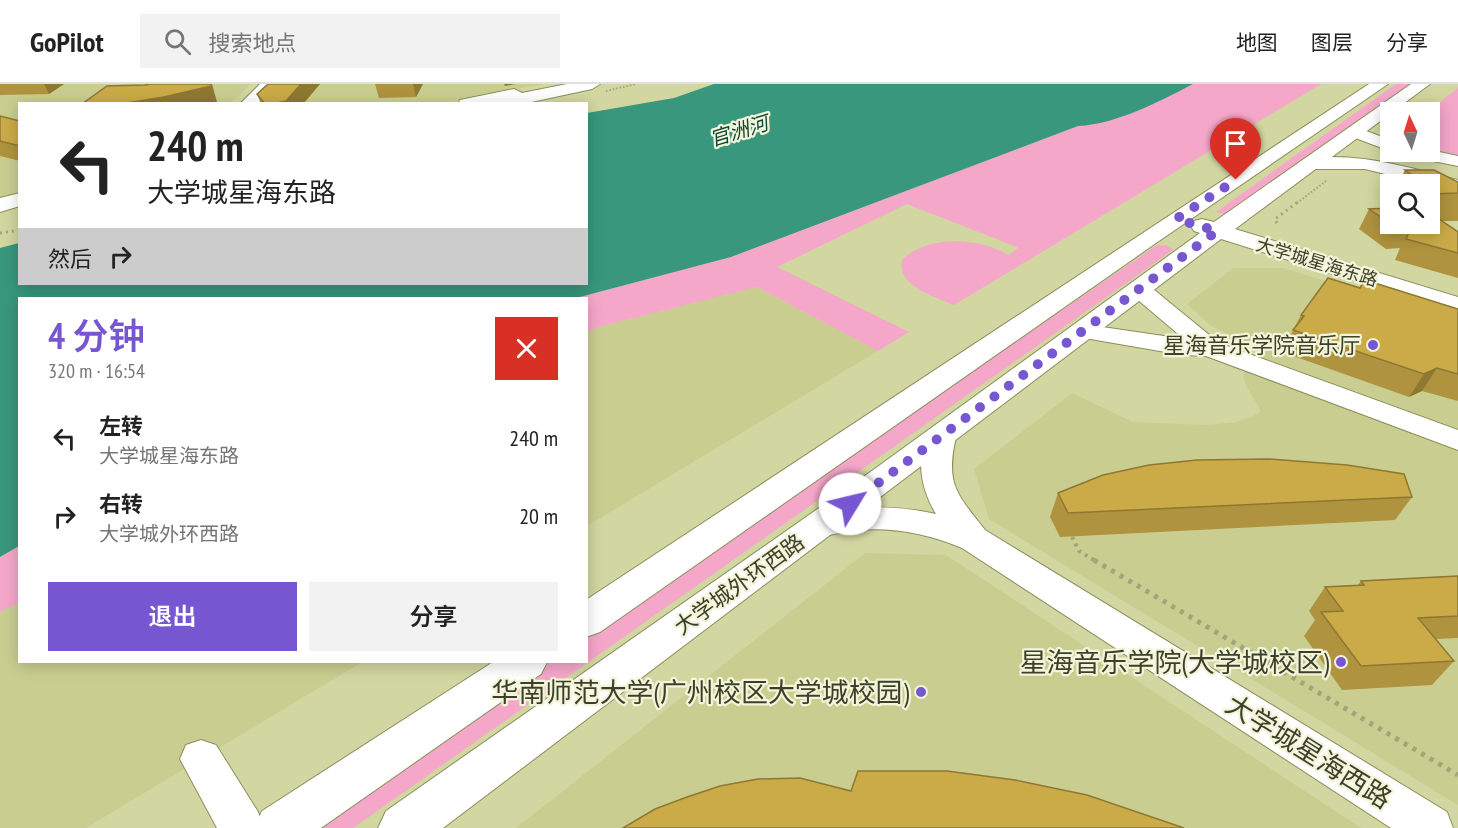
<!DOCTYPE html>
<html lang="zh">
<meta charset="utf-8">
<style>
:root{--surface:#fff;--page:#f2f2f2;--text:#222;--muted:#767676;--line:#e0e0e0;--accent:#7757d1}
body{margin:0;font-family:"PT Sans Narrow","Noto Sans SC",sans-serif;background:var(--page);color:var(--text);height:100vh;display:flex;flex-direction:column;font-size:22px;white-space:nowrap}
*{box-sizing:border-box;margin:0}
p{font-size:20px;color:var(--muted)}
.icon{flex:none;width:33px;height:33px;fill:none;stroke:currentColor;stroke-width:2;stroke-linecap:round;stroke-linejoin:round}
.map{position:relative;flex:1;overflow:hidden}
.panel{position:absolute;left:18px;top:213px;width:570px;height:366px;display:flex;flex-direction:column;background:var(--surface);border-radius:0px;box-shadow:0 3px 15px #0003}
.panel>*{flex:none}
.hud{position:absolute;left:18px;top:18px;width:570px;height:183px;border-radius:0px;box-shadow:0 3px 15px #0003;background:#fff;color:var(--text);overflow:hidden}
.needle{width:39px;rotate:356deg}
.fabs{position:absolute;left:1380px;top:18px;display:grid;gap:12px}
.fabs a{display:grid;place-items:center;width:60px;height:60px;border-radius:0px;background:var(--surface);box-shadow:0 3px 15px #0003;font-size:30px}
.pin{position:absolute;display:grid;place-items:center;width:51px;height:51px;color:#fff;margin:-62px -26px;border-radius:50% 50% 50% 0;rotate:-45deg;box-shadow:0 0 6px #0007}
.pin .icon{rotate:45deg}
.me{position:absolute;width:66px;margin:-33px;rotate:54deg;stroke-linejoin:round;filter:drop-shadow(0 0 4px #0008)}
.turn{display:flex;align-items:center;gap:21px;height:126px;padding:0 30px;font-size:27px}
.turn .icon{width:78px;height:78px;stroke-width:2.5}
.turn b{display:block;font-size:42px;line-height:51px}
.then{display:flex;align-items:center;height:57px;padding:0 30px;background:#0003;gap:12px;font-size:22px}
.round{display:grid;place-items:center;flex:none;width:63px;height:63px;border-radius:0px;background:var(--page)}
.summary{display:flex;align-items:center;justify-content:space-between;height:102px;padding:0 30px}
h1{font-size:36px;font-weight:600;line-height:45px;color:var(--accent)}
.button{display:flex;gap:12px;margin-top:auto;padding:12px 30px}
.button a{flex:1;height:69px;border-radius:0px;background:var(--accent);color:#fff;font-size:24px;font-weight:600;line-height:69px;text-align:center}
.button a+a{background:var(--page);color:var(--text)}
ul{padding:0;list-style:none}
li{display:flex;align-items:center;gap:18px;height:78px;padding:0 30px}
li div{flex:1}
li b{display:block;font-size:22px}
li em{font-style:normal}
header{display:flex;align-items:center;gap:36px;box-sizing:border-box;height:84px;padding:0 30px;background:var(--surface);border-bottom:2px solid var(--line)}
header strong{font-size:28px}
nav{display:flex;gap:33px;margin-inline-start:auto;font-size:21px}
.search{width:420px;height:54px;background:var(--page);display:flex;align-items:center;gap:15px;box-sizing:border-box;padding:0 21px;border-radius:0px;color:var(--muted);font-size:22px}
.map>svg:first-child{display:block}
</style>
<header>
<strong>GoPilot</strong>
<div class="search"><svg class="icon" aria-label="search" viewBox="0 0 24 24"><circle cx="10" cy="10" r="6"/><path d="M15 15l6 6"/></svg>搜索地点</div>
<nav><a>地图</a><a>图层</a><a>分享</a></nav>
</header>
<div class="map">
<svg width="1458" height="744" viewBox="0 0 1458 744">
<rect width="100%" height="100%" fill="#d2d6a0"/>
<path fill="#c9ce90" d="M0,0H251L231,19L20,20L19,111L0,116Z
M275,0H543L443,19L256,20Z
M1233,184H1284L1458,239V721L989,435L974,385L1072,309L1133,338L1207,341L1237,338L1258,330L1260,327L1259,323L1246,302L1243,291L1245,283L1260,266L1210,241L1187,220Z
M757,203L878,267L587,442V249L598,243Z
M865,469L946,471L1361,744H516Z
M19,519L20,578H362L86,744H0V528Z"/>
<path fill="#f5a7c9" d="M1193,0H1321L954,221C936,213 896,202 902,176C928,151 978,153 1008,171L1019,164L907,120L777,183L909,248L878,267L757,203L598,243L587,249L586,214H576L731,173L1078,42C1110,40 1163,16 1193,0Z
M1396,0H1410L1224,130L1216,128Z
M1458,4V71L1430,65V28H1427Z
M1157,161H1166L1173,166L353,744H307L549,578H586L587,552Z
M19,462V519L0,528V473Z"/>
<path fill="#38977d" d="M714,0H1193C1158,18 1117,40 1078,42L731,173L576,214H20L19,462L0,473V164L19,159L20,200H586L587,29L674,14Z"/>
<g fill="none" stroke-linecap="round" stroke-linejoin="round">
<defs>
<path id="minor" d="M260,0H277L258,20H240Z
M1356,43L1390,56V67L1350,52L1347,48L1350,44Z
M1430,66L1458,72V82L1408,72L1405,68Z
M1327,73C1373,72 1414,85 1458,96V108L1365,85H1303L1300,81L1303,77Z
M1139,198L1147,200L1219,259L1458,346V366L1206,272L1183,271L1073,252L1070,247L1073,242L1082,240L1184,255L1131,210L1127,205L1131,200Z
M941,344L951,346L956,353C945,401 957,410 985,446L1447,728L1453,744H1391L962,464C928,450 894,443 857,446C839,448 823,455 806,450L802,442L806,434C850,421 892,420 936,430C921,405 914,373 931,346Z
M201,656L216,661L258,728L264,744H217L180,675L186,661Z"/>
<path id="major" d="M567,0H600L592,5L522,20H458L460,16L514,5L522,9Z
M1369,0H1388L1156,159L600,548L586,553V516Z
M1411,0H1430L1235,145L1458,213V229L1221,155L443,744H378L386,727L869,389L1200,149L1194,147L1191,142L1194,137L1202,135L1214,138Z
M20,109V122L0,128V114Z
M493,578H547L541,590L321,744H254L262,727Z"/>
</defs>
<use href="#minor" stroke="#8b8f5b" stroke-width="2"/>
<use href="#major" stroke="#8b8f5b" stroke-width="2"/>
<path stroke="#a2a579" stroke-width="2" stroke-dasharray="1.5 2" stroke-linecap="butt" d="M606,7L636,0
M1297,119L1326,97"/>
<path stroke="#a2a579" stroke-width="3" stroke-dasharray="2 4" stroke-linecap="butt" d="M1277,139L1275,135L1299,117
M0,149L20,146"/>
<path stroke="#a2a579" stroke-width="4" stroke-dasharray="3 4.5" stroke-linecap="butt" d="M1072,453L1079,467L1097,478"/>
<path stroke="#a2a579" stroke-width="5" stroke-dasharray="4 6" stroke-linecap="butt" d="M1094,476L1458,691"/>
<use href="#minor" fill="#fff" fill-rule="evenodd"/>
<use href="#major" fill="#fff" fill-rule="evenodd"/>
</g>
<path fill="#af933e" d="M0,0H64L49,10L0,11Z
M268,0H320L303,20H261L257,10Z
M375,0H423L416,13L379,14Z
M0,32L20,37V77L0,72Z
M1405,86L1458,98V137H1441L1458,169V194L1395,176L1400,164L1386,165L1359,145L1369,125L1389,124L1383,120L1390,106V140H1430V100H1394L1398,92H1402Z
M1360,204L1458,225V317L1422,307L1409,313L1282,268L1301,231Z
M1058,409L1412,413L1395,436L1060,453L1050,433Z
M1458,492V554L1436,555L1454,577L1432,601L1342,606L1304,552L1315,536L1309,527L1325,503L1358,501L1361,497Z"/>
<path fill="#8e7832" d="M44,0H64L49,10Z
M211,0H212L217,18L213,20H126Z
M301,0H320L303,20H272Z
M413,0H423L416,13Z
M504,0H516L505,2Z
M1437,284L1422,307L1409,313L1424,290Z"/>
<path fill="#cbab48" stroke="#8e7832" stroke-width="1.5" d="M150,0H211V2L164,13L127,19L126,20H82L107,2L145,1Z
M268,0H301L286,17L272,20H265L257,10Z
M0,32L20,37V62L0,57Z
M1405,86H1434L1458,98V109L1430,110V100H1411L1398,92H1414Z
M1390,124V140H1430V129L1458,148V169L1406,155L1411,144H1397L1369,125Z
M1328,194L1360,204L1365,196L1458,225V290L1437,284L1424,290L1293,246L1304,232L1301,231Z
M1269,375L1347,381L1404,390L1412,413L1068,429L1058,409L1103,391L1149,381L1197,376Z
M1458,492V532L1418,534L1454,577L1361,582L1321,528L1343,527L1325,503L1364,501L1361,497Z
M858,687H947L1015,696L1087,711L1184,744H623L655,725L687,713L720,702L758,695L800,694L851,707Z"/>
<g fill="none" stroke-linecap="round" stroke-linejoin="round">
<path stroke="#7757d1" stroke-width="10" stroke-dasharray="0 18" d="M850,420L1217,147L1176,135L1236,96"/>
</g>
<g fill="#7757d1" stroke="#f2f5d9" stroke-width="2">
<circle cx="1373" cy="261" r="6"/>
<circle cx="1341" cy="578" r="6"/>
<circle cx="921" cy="608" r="6"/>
</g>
<g text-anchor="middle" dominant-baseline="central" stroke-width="4.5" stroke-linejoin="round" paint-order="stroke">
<g font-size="18" fill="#3d3f28" stroke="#f2f5d9">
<text transform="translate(1317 178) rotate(17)">大学城星海东路</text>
</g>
<g font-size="20" font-style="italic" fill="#0f4638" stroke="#f2f5d9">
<text transform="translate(739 47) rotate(-17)">官洲河</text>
</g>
<g font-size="22" fill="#3d3f28" stroke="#f2f5d9" text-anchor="end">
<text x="1361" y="261">星海音乐学院音乐厅</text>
</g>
<g font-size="22" fill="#3d3f28" stroke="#f2f5d9">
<text transform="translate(739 500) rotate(-36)">大学城外环西路</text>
</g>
<g font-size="27" fill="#3d3f28" stroke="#f2f5d9" text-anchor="end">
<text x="1329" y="578">星海音乐学院(大学城校区)</text>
<text x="909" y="608">华南师范大学(广州校区大学城校园)</text>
</g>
<g font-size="27" fill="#3d3f28" stroke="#f2f5d9">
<text transform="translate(1309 667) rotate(32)">大学城星海西路</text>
</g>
</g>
</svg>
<div class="fabs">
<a><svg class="needle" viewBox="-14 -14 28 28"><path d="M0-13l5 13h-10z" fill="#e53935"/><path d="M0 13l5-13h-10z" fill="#767676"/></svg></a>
<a><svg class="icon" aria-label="search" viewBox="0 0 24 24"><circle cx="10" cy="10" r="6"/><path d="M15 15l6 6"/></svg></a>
</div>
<div class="pin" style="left:1236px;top:96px;background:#d93025"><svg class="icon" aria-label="arrive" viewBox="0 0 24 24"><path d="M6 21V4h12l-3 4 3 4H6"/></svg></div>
<svg class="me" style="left:850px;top:420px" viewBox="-20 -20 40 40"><circle r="19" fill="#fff"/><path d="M0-13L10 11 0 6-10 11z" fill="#7757d1"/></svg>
<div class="hud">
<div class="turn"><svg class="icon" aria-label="left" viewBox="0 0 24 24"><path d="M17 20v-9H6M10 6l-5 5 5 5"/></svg><div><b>240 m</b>大学城星海东路</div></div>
<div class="then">然后<svg class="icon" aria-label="right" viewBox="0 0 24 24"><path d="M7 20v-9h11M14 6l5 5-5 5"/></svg></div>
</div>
<section class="panel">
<div class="summary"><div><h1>4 分钟</h1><p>320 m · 16:54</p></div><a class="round" style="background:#d93025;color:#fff"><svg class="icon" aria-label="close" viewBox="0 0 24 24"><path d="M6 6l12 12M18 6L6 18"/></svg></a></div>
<ul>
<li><svg class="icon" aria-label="left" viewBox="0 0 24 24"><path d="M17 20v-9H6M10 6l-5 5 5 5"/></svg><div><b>左转</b><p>大学城星海东路</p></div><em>240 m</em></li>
<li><svg class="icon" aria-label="right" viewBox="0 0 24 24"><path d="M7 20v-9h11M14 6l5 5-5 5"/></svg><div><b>右转</b><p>大学城外环西路</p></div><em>20 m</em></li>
</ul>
<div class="button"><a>退出</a><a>分享</a></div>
</section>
</div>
